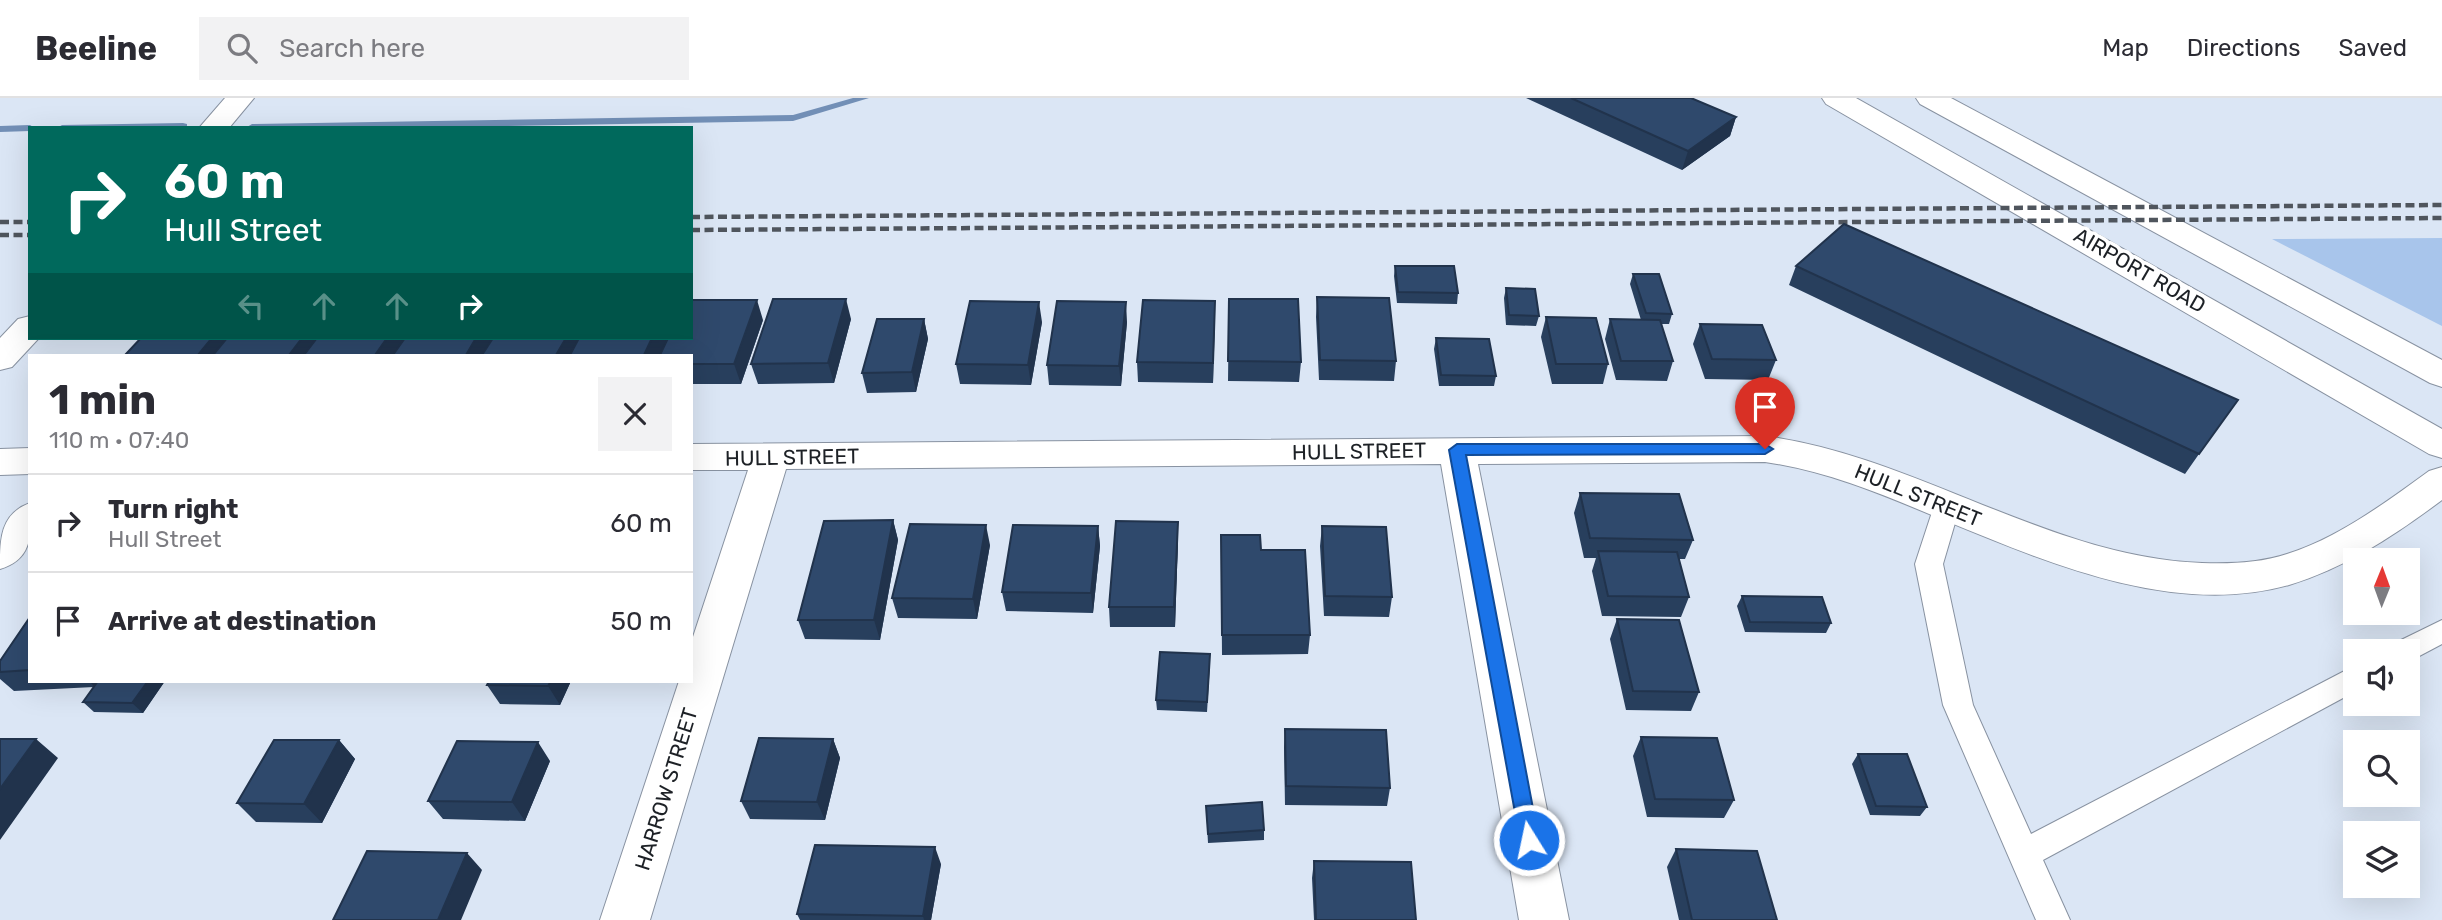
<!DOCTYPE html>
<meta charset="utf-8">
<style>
:root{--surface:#fff;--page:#f2f2f3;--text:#2b2b33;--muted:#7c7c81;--line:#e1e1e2}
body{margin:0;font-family:Rubik,sans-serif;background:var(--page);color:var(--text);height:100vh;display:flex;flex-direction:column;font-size:26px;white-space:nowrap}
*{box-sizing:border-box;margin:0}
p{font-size:23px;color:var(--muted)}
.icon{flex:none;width:38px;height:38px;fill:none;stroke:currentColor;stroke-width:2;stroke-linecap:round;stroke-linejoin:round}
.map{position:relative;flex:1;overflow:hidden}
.details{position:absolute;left:28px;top:256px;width:665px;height:329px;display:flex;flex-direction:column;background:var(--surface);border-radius:0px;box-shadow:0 7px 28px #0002}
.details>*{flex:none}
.hud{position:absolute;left:28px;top:28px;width:665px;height:214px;border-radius:0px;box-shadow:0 7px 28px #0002;background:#00695c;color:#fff;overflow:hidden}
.needle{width:46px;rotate:1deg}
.buttons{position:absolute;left:2343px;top:450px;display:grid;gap:14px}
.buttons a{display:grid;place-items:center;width:77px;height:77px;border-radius:0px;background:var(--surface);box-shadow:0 7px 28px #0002;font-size:35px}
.pin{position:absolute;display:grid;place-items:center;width:60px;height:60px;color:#fff;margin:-72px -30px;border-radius:50% 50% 50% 0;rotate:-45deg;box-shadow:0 0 7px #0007}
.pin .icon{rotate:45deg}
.me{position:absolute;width:77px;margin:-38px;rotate:350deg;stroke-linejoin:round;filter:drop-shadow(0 0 5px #0008)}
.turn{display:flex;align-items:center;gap:24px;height:147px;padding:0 21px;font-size:32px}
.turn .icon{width:91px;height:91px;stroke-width:2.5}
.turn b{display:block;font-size:49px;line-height:60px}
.lanes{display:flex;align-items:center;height:66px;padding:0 21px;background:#0003;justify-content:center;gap:35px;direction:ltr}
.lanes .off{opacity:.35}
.round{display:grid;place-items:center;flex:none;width:74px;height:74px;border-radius:0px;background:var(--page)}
.headline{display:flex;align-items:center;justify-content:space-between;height:119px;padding:0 21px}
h1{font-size:42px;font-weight:700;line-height:52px}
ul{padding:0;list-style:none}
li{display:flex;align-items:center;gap:21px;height:98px;padding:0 21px;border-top:2px solid var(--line)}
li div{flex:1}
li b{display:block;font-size:26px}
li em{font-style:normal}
header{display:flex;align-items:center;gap:42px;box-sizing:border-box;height:98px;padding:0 35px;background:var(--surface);border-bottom:2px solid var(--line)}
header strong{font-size:33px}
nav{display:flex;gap:38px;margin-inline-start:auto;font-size:24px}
.search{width:490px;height:63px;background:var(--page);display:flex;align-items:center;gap:18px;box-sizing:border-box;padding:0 24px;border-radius:0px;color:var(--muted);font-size:26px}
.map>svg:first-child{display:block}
</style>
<header>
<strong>Beeline</strong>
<div class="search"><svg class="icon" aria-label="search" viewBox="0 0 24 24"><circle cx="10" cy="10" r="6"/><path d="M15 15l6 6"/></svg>Search here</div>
<nav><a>Map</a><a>Directions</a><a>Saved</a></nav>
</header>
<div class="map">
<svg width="2442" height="822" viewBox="0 0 2442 822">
<rect width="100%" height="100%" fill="#dbe6f5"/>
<path fill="#a8c5eb" d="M2442,140V228L2272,141Z"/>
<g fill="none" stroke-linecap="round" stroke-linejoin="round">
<path fill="#728fb6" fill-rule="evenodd" d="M853,0H869L793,23L392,30L247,29L252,26L793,17Z
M183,25L187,26V30H57L62,27Z
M30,27L35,30H30V33L0,34V28Z"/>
<defs>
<path id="service" d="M1947,398L1956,401L1960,408L1943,466L1973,607L2031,736L2356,567V593L2043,762L2070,822H2036L1943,607L1915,466L1934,408L1938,401Z
M2442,522V546L2408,564V553H2391L2395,545Z"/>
<path id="minor" d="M225,0H254L229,30H199Z
M30,218V240H39L12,269L0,272V240L18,221Z
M1765,338C1917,358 2047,459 2202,465C2230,466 2260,465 2287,456C2338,440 2385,405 2429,373L2442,369V402C2395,437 2346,470 2289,487C2175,519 2051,466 1946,423C1886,398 1829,373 1765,364L1478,366L1569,822H1519L1441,366L786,371L650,822H600L679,583H691V545L748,372H691V346Z
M30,350V376L0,377V351Z
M30,405C30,435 35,460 0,471C0,441 0,416 30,405Z"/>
<path id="secondary" d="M1822,0H1856L2442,331V360L2429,356L1826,6Z
M1916,0H1951L2442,262V289L2430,285L1920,6Z"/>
</defs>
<use href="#service" stroke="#8892a1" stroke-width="2"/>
<use href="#minor" stroke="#8892a1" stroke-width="2"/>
<use href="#secondary" stroke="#8892a1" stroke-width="2"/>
<use href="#service" fill="#fff" fill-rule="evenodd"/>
<use href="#minor" fill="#fff" fill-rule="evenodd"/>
<use href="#secondary" fill="#fff" fill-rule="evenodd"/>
<path stroke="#4f555d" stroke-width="4.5" stroke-dasharray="9 4.5" stroke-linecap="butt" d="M691,119L2442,107
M0,124H30
M691,132L2442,120
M0,137H30"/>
</g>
<path fill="#283f5d" d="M1526,0H1691L1736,19L1730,38L1682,72Z
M1395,168L1458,195L1457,206L1397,205L1394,178Z
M1796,168L2199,356L2185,376L1789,187Z
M1633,176L1672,216L1669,226H1661L1673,263L1667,283L1616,282L1605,241L1610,221L1641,222L1630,186Z
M1506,190L1539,218L1536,228L1506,227L1504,200Z
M1317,199L1396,263L1394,283L1319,282L1316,219Z
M1229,201L1301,264L1299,284L1228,283Z
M1215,203L1213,285L1138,284L1137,264Z
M1546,219L1608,266L1603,286H1552L1541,239Z
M851,221L834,285L758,286L751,266Z
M924,221L928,241L916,294L867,295L862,275Z
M763,222L741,286H691V257Z
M1042,224L1031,287L960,286L956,266Z
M1127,224L1121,288L1049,287L1047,267Z
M1700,226L1776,262L1768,282L1705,281L1693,246Z
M1436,240L1496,278L1494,288H1439L1434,251Z
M1580,395L1693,442L1685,461H1679L1689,499L1681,519L1602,518L1592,473L1596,460H1584L1574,415Z
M893,422L898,442L880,542L805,541L798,522Z
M1098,428L1100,448L1093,515L1006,513L1002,494Z
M1322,428L1392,499L1389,519L1324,518L1320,448Z
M1221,437L1261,452L1310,537L1308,556L1222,557Z
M1178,443L1175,529H1110L1109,509Z
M990,447L977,521L898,520L892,500Z
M1742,498L1831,525L1826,535L1745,534L1737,508Z
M30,519V583H165L143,615L94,614L83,604L94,589L14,593L0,581V563Z
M1617,521L1699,594L1691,613L1626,612L1610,541Z
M1210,566L1207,614L1157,612L1156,602Z
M571,583L560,607L500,606L487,587Z
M1285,631L1390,690L1387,708L1285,707L1284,649Z
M1641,639L1734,702L1724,720L1647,719L1633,658Z
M833,641L840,660L825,722L750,721L741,703Z
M339,642L355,661L322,725L256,724L237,705Z
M1858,656L1927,709L1920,718L1870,717L1852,666Z
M550,663L525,723L443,721L428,703Z
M1206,708L1264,732V742L1208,745Z
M1676,751L1777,822H1679L1667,769Z
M1314,763L1416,822H1314L1312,780Z
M941,766L931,822H800L797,816Z"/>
<path fill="#21334c" d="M1736,19L1730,38L1682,72L1688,53Z
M846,201L851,221L834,285L828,265Z
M757,202L763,222L741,286L734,266Z
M1215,203V223L1213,285V265Z
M1039,204L1042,224L1031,287L1028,267Z
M1126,204L1127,224L1121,288L1119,268Z
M924,221L928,241L916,294L912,274Z
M212,240H242L228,257H198Z
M302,240H329L316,257H289Z
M387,240H412L400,257H375Z
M476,240H499L488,257H466Z
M566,240H585L576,257H556Z
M652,240H669L661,257H644Z
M893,422L898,442L880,542L874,522Z
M1178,424V443L1175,529L1174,509Z
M986,427L990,447L977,521L973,501Z
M1098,428L1100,448L1093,515L1091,495Z
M89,583H99L95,589Z
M148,583H165L143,615L132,605Z
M551,583H571L560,607L548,588Z
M36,641L58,660L0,742V691Z
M833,641L840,660L825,722L817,704Z
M339,642L355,661L322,725L304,706Z
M538,644L550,663L525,723L512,704Z
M935,749L941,766L931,822H924L923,818Z
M467,755L482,772L461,822H438Z"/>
<path fill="#2f496c" stroke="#21334c" stroke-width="2" d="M1571,0H1691L1736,19L1688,53Z
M1844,126L2238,302L2199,356L1796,168Z
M1395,168H1454L1458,195L1398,194Z
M1633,176H1659L1672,216L1646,215Z
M1506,190L1535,191L1539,218L1509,217Z
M1317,199L1389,200L1396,263L1320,262Z
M773,201H846L828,265L751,266Z
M1229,201H1298L1301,264L1228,263Z
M691,202H757L734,266H691V257H660L668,240H691Z
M1143,202L1215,203L1213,265L1137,264Z
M970,203L1039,204L1028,267L956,266Z
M1057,203L1126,204L1119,268L1047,267Z
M1546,219L1596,220L1608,266H1556Z
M877,221H924L912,274L862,275Z
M1610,221L1660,222L1673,263H1621Z
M1700,226L1762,227L1776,262L1712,261Z
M141,240H212L198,257H125Z
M227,240H302L289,257H213Z
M317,240H387L375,257H304Z
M405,240H476L466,257H393Z
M493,240H566L556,257H482Z
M579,240H652L644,257H570Z
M1436,240L1489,241L1496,278L1441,277Z
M1580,395L1679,396L1693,442L1590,440Z
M893,422L874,522H798L824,423Z
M1116,423L1178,424L1174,509H1109Z
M910,426L986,427L973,501L892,500Z
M1013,427L1098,428L1091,495L1002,494Z
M1322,428L1386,429L1392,499L1325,498Z
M1221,437H1260L1261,452H1305L1310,537H1222Z
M1598,453L1677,454L1689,499L1608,498Z
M1742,498L1822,499L1831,525L1750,524Z
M30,519V572L0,574V563Z
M1617,521L1679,522L1699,594L1633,593Z
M1160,554L1210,556L1207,604L1156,602Z
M98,583H148L132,605L83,604Z
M489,583H551L548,588L487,587Z
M1285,631L1386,632L1390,690L1286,688Z
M1641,639L1717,640L1734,702L1655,701Z
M759,640L833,641L817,704L741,703Z
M0,641H36L0,691Z
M274,642H339L304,706L237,705Z
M457,643L538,644L512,704L428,703Z
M1858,656H1907L1927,709L1876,708Z
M1262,704L1264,732L1208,736L1206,708Z
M815,747L935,749L923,818L797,816Z
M1676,751L1757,753L1777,822H1692Z
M367,753L467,755L438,822H333Z
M1314,763L1411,764L1416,822H1316Z"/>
<path fill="#1a73e8" stroke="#114b97" stroke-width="2" d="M1457,346H1765L1773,351L1765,356L1466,357L1539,742L1536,748L1529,751L1522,748L1520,742L1449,352Z"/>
<g text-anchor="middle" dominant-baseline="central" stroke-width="7" stroke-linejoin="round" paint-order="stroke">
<g font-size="21" fill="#1d2126" stroke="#fff">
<text transform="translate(2140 172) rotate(30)">AIRPORT ROAD</text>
<text transform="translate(1359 353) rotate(-1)">HULL STREET</text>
<text transform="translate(792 359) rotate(-1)">HULL STREET</text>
<text transform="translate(1918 397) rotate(22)">HULL STREET</text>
<text transform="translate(666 691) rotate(-73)">HARROW STREET</text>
</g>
</g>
</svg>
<div class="buttons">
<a><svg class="needle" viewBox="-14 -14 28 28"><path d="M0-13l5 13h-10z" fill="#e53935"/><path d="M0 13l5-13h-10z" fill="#7c7c81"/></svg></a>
<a><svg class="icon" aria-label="sound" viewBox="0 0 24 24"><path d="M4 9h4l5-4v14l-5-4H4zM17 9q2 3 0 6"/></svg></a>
<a><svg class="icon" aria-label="search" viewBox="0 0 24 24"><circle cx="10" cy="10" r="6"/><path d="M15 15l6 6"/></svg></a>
<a><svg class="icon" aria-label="layers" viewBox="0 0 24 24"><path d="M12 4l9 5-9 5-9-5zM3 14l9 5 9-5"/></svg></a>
</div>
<div class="pin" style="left:1765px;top:351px;background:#d93025"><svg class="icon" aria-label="arrive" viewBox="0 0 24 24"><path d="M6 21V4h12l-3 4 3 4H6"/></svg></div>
<svg class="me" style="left:1529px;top:742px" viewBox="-20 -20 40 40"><circle r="17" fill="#1a73e8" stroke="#fff" stroke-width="3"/><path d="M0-11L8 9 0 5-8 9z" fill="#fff"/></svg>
<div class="hud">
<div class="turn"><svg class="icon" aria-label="right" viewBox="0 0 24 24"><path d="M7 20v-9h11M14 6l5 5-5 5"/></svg><div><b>60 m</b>Hull Street</div></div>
<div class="lanes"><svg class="icon off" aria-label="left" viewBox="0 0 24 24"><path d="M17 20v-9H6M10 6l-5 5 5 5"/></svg><svg class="icon off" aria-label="ahead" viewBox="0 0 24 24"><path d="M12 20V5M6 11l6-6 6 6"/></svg><svg class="icon off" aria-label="ahead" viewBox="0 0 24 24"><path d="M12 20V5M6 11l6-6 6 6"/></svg><svg class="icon" aria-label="right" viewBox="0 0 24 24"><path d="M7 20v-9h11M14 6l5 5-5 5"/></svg></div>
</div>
<section class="details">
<div class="headline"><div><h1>1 min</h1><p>110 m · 07:40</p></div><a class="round"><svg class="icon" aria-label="close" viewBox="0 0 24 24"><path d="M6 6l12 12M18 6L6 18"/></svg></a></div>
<ul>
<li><svg class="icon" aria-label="right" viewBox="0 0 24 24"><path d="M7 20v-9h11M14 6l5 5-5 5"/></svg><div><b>Turn right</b><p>Hull Street</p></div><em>60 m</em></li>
<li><svg class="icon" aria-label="arrive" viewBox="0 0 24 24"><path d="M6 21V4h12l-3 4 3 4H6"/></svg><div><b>Arrive at destination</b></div><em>50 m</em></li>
</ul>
</section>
</div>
